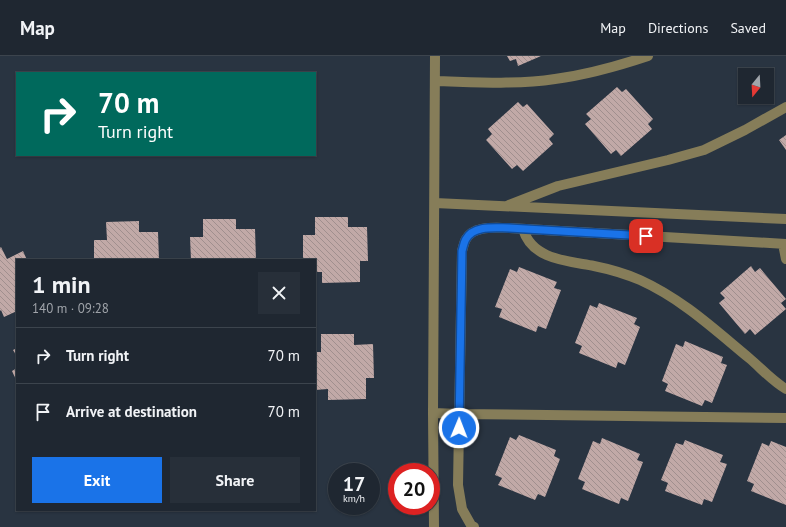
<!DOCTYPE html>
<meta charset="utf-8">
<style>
:root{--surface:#1f2731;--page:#272f39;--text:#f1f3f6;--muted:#a1a5ab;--line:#3c444d;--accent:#1a73e8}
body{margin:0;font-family:"PT Sans",sans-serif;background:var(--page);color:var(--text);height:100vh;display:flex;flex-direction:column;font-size:15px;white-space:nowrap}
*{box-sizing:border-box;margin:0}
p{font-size:13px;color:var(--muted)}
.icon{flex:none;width:22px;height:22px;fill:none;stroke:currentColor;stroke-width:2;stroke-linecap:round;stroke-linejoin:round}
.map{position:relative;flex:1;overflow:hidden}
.drawer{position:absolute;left:16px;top:203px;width:300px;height:252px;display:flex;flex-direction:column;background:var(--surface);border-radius:0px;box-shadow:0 1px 3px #0004,0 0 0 1px var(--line)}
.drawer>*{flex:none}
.guide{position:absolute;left:16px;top:16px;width:300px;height:84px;border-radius:0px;box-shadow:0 1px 3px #0004,0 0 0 1px var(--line);background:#00695c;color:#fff;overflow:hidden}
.needle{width:26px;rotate:198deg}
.buttons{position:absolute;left:738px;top:12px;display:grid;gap:8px}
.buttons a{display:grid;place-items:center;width:36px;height:36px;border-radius:0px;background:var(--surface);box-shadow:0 1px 3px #0004,0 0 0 1px var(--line);font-size:20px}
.speed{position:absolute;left:328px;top:407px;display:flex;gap:8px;font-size:20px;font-weight:700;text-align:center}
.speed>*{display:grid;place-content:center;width:52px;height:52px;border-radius:50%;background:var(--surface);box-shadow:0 1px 3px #0004,0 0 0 1px var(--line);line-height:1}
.speed small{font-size:10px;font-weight:400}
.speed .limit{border:6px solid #d22;background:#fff;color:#111}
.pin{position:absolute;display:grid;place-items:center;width:34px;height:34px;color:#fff;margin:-17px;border-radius:8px;box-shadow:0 2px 6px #0006}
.me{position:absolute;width:44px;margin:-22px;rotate:1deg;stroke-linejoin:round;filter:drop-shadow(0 0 3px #0008)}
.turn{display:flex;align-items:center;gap:14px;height:84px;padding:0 16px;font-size:18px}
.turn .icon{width:52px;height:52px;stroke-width:2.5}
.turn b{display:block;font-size:28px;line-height:34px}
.round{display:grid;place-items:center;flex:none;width:42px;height:42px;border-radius:0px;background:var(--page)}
.summary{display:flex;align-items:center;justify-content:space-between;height:68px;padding:0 16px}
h1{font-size:24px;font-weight:800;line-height:30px}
.action{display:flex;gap:8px;margin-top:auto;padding:8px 16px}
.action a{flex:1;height:46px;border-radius:0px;background:var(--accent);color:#fff;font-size:16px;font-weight:800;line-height:46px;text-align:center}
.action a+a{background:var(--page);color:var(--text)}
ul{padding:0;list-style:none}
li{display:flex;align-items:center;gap:12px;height:56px;padding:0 16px;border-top:1px solid var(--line)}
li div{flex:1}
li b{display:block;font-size:15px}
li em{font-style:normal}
header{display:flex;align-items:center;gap:24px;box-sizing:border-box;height:56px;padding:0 20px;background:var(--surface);border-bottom:1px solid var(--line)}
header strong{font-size:19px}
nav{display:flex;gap:22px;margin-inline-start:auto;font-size:14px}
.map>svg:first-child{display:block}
</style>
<header>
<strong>Map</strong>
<nav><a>Map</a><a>Directions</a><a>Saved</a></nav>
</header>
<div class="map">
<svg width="786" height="471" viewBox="0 0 786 471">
<defs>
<pattern id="building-back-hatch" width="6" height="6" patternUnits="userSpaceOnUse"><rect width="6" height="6" fill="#c1a9a7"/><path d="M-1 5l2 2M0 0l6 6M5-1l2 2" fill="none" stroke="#a08f8e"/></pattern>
</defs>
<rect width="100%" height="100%" fill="#293441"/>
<path fill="url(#building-back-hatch)" d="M507,0H541L518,10L516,3L510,5Z
M617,31L622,36L626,33L653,63L648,68L652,73L621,100L616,94L611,98L585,68L591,63L586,58Z
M518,46L523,51L527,48L554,78L549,83L553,88L523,115L517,109L512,113L486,84L492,78L488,73Z
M786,79V94L779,84Z
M315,161H348V171H367L368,205H360V226L322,227V216H315V204H303V179H315Z
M203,163H236V173H255L256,204H191L190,181H203Z
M139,165V176H158L159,204H94V184H107L106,166Z
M1,191L7,203L23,195L27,204H17V255L4,261L1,254L0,255V192Z
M751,210L755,216L760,212L786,243L781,247L786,253L755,279L750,273L745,278L719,247L725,242L720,237Z
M519,211L557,226L554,232L561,234L546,273L538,270L536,276L499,261L502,253L495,251L510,213L517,216Z
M599,247L637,262L634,268L640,271L625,309L618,306L616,312L579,297L582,290L575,287L590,249L597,252Z
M321,278H354V289L373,288L374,322H366V343L328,344V333L315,334V296H321Z
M685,285L723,301L721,307L727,309L712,347L705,344L702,350L665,335L668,328L662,325L676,288L683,291Z
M17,292V301L13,294Z
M17,312V326L12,315Z
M519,379L556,394L554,400L560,403L545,441L538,438L535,444L498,429L502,422L495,419L510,381L516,384Z
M602,382L640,398L637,404L643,406L628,445L621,442L619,448L582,433L585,426L578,423L593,385L600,388Z
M685,384L723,399L720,406L727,408L712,446L704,443L702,449L665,435L668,427L661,424L676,387L683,389Z
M771,385L786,391V449L751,435L754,428L747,425L762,387L769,390Z"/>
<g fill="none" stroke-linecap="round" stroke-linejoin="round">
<path stroke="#867d59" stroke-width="10" d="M435,25C475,26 516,29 555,23C586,19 618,10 648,0
M435,147L786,163
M509,149L558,130L668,104L704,94L745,74L786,51
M523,173C532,204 568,205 594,210C609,213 626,218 640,224C682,243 714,273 749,302C761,312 772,325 786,333
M783,188L786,203
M433,357L459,358L786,362
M434,471L433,357L435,0
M474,471L471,469L462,453L458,429L462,195C463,192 464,186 466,183C474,169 495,172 509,172L786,188"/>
</g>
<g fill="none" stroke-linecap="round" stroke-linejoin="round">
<defs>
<path id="route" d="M459,372L462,195C463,192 464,186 466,183C474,169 495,172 509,172L646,180"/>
</defs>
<use href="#route" stroke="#114b97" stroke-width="10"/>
<use href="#route" stroke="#1a73e8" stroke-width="7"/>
</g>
</svg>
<div class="buttons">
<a><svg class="needle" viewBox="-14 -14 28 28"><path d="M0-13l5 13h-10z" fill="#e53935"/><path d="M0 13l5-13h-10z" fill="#a1a5ab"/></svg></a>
</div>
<div class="speed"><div>17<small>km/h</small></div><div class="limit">20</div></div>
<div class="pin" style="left:646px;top:180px;background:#d93025"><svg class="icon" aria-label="arrive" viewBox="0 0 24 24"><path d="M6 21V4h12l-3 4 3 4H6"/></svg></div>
<svg class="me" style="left:459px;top:372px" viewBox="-20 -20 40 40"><circle r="17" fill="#1a73e8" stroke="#fff" stroke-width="3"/><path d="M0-11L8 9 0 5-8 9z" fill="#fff"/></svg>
<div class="guide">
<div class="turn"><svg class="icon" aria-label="right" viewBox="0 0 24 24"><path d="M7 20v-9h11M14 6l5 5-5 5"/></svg><div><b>70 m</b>Turn right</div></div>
</div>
<section class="drawer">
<div class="summary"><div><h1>1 min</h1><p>140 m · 09:28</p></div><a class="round"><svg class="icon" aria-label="close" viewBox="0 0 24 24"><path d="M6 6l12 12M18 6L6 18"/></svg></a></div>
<ul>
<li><svg class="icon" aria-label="right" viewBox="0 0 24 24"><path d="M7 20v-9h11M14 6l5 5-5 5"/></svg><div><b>Turn right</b></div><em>70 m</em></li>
<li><svg class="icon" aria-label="arrive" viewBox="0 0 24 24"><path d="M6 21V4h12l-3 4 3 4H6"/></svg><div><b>Arrive at destination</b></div><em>70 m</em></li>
</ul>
<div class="action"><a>Exit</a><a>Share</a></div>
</section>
</div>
